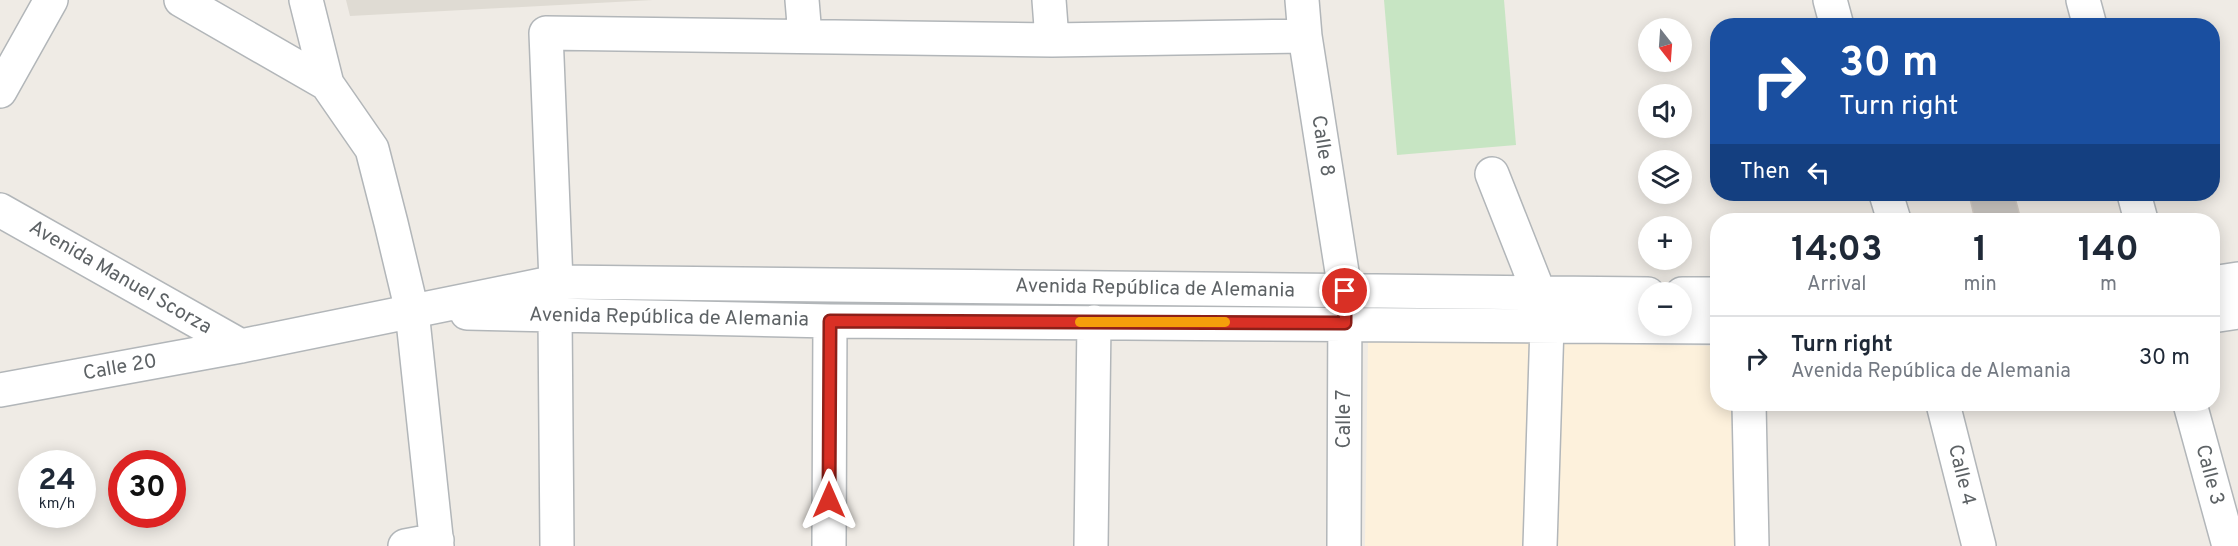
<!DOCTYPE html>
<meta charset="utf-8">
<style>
:root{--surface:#fff;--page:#f2f2f3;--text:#1f2937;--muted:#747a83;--line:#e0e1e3}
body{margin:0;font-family:Overpass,sans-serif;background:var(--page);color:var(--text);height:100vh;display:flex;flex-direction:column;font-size:22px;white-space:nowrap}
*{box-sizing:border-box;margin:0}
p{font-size:20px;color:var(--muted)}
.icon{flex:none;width:33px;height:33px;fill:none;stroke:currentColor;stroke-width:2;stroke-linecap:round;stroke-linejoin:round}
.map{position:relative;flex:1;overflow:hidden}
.drawer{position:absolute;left:1710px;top:213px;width:510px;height:198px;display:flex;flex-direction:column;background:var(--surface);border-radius:24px;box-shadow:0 3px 15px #0003}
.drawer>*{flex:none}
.banner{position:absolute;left:1710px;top:18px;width:510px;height:183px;border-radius:24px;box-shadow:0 3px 15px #0003;background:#1a4fa0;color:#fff;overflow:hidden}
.needle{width:39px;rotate:163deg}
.fabs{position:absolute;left:1638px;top:18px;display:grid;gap:12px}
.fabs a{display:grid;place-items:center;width:54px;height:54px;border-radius:50%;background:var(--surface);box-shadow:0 3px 15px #0003;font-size:30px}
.speed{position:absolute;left:18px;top:450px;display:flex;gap:12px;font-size:30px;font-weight:700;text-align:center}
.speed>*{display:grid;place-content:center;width:78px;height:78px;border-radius:50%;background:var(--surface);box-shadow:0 3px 15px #0003;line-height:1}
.speed small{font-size:15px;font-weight:400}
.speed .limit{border:9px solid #d22;background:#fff;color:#111}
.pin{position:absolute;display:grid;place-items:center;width:51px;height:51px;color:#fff;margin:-26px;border:3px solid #fff;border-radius:50%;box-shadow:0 2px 6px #0007}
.me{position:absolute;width:66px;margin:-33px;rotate:0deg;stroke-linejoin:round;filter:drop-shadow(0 0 4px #0008)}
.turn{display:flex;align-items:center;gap:21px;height:126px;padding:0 30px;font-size:27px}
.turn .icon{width:78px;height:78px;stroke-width:2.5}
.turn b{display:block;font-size:42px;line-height:51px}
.then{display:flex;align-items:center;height:57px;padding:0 30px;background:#0003;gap:12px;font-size:22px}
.eta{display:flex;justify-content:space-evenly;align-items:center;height:102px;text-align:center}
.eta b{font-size:36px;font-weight:700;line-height:42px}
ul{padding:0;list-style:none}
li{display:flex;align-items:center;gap:18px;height:84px;padding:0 30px;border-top:2px solid var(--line)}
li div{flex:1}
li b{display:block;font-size:22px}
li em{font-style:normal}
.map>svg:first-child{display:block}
</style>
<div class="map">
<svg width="2238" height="546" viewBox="0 0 2238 546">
<rect width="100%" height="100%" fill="#efebe5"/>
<path fill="#fdf1dc" d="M1368,340L1717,346L1718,404H1731L1734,546H1365Z"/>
<path fill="#dfdbd3" d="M346,0H653L350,16Z"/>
<path fill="#c7e5c3" d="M1384,0H1504L1516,145L1397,155Z"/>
<path fill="#cac6c1" stroke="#d3ccc4" stroke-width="1.5" d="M1969,194H2014L2021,220H1975Z"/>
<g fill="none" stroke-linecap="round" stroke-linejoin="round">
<defs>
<path id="minor" d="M181,0L327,84
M306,0L327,84L372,149L391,223L412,311L437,546
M802,0L805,36
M1049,0L1052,40
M1302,0L1305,36L1345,291L1344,546
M1830,0L1837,26
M2083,0L2090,26
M0,91L51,0
M1492,174L1539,293
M1886,194L1894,220
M2134,194L2141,220
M0,210L241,346
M556,282L546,33L1052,40L1305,36
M2212,283L2238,279
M1682,294H1718
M467,313L830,321L1718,327
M555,316L557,546
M2212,316L2238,312
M0,390L241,346L556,282L1648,294
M1749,404L1752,546
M1943,404L1979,546
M2190,404L2229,546
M405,546L437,540
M829,546L830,321
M1091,546L1094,322
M1540,546L1547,325"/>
</defs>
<use href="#minor" stroke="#b2b6b9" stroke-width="36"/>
<use href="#minor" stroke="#fff" stroke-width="33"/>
</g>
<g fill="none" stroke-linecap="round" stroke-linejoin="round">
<defs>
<path id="route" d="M829,500L830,321L1345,323V291"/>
</defs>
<use href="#route" stroke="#8d1f18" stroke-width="15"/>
<use href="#route" stroke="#d93025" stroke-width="10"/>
<path stroke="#f59e0b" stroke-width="10" d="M1080,322H1225"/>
</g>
<g text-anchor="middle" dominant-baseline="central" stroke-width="5" stroke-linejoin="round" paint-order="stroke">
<g font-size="20" fill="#5d6265" stroke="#fff">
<text transform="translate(1322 146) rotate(81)">Calle 8</text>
<text transform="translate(120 278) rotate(30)">Avenida Manuel Scorza</text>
<text transform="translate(1155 289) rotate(1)">Avenida República de Alemania</text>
<text transform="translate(669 318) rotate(1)">Avenida República de Alemania</text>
<text transform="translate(120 368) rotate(-10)">Calle 20</text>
<text transform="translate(1345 419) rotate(-90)">Calle 7</text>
<text transform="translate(1961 475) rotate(76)">Calle 4</text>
<text transform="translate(2209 475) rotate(75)">Calle 3</text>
</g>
</g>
</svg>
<div class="fabs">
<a><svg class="needle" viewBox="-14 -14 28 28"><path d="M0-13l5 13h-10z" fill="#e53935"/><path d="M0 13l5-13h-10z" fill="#747a83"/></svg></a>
<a><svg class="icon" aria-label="sound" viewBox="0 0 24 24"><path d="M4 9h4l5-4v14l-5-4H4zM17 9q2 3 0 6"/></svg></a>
<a><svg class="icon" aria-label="layers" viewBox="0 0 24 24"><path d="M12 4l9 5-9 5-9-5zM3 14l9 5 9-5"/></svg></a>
<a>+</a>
<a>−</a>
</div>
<div class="speed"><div>24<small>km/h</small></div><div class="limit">30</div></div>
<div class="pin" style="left:1345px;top:291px;background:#d93025"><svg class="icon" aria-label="arrive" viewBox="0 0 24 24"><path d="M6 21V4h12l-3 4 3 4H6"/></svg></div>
<svg class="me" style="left:829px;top:500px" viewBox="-20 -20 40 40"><path d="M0-17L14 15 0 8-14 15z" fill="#d93025" stroke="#fff" stroke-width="4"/></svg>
<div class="banner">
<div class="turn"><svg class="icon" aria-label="right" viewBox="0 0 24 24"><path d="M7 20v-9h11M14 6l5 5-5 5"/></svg><div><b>30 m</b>Turn right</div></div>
<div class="then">Then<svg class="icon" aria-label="left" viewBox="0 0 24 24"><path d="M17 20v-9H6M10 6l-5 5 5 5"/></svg></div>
</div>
<section class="drawer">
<div class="eta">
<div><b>14:03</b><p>Arrival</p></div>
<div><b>1</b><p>min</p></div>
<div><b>140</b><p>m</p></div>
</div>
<ul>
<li><svg class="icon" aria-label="right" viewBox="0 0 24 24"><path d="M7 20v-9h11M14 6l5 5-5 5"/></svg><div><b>Turn right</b><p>Avenida República de Alemania</p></div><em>30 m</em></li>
</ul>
</section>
</div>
